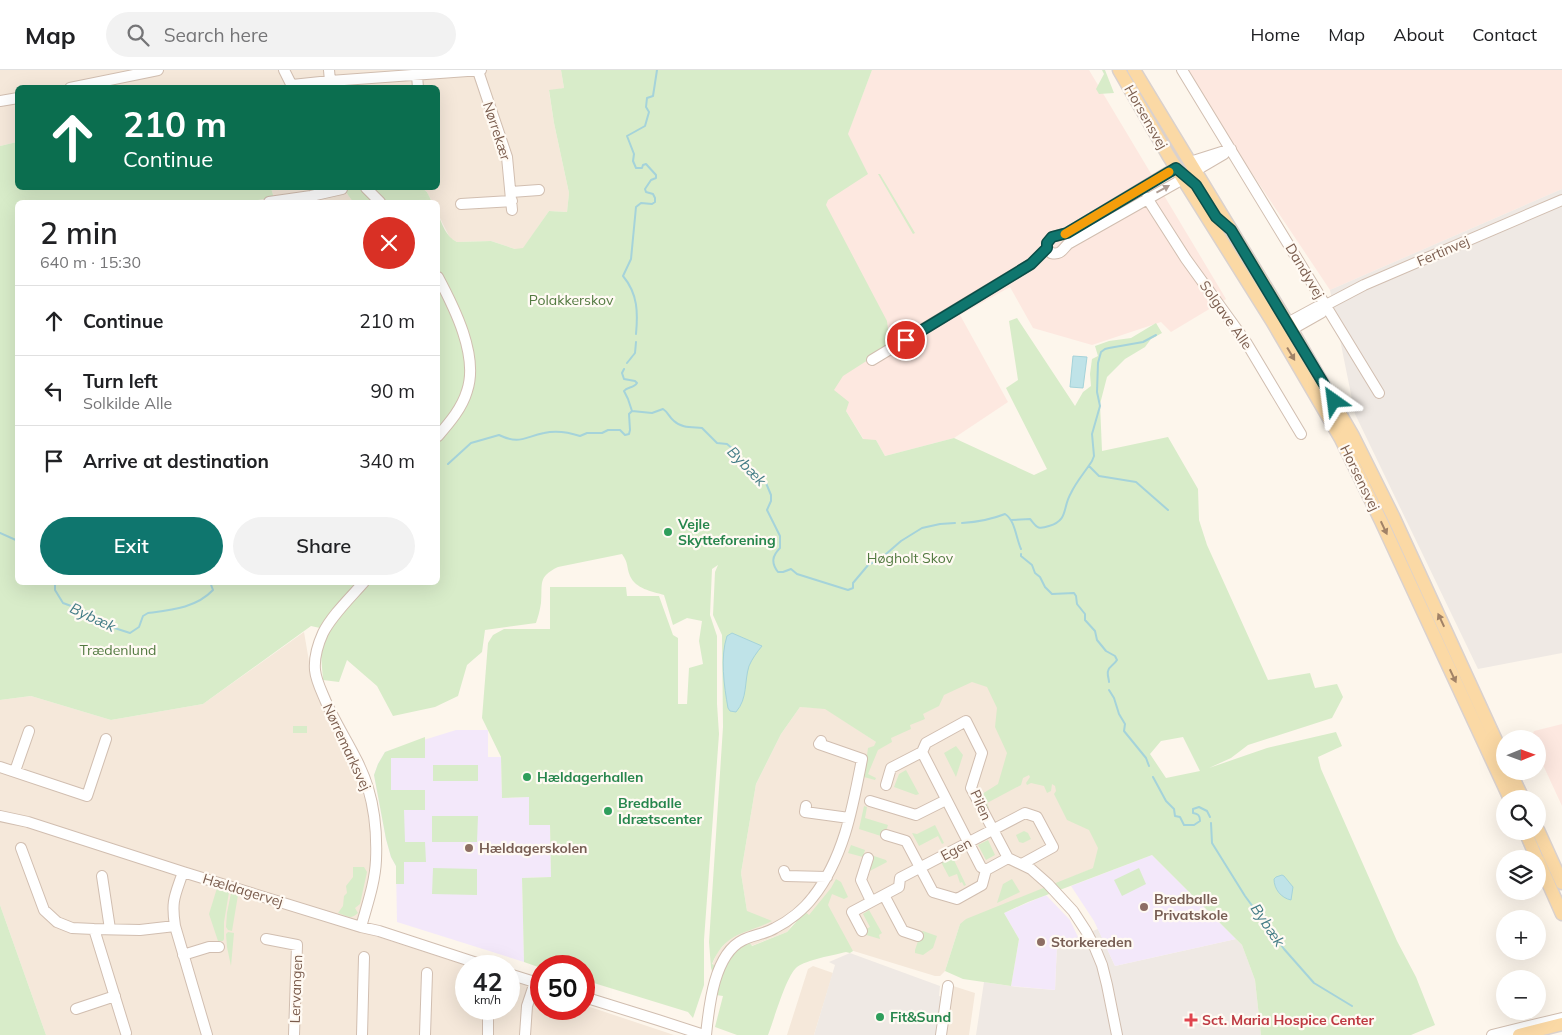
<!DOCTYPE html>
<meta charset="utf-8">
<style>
:root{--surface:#fff;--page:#f2f2f2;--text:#202124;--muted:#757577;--line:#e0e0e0;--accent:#0f766e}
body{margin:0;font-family:Mulish,sans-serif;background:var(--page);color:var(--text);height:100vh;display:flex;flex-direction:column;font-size:19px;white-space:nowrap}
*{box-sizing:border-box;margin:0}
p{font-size:16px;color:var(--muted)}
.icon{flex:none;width:28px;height:28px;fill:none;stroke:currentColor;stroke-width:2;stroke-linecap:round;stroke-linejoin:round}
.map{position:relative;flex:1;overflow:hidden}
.sheet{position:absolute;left:15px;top:130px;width:425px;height:385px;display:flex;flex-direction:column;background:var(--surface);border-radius:8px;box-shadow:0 5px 20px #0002}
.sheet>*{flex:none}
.top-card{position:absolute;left:15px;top:15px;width:425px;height:105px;border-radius:8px;box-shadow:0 5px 20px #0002;background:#0b6e4f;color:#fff;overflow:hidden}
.needle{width:32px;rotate:89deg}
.fabs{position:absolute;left:1496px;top:660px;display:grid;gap:10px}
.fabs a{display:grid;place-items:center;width:50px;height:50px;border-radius:50%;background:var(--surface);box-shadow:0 5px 20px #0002;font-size:25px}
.speed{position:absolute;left:455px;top:885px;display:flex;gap:10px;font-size:25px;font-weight:700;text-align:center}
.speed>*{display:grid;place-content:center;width:65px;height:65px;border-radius:50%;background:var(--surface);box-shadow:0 5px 20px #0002;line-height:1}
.speed small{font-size:12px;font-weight:400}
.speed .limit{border:8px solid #d22;background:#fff;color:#111}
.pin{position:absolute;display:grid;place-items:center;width:42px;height:42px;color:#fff;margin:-21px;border:2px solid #fff;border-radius:50%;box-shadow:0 1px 5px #0007}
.me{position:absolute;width:55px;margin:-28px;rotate:329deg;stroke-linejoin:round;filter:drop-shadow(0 0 4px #0008)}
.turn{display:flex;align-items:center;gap:18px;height:105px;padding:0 25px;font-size:22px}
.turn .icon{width:65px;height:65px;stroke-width:2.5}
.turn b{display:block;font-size:35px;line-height:42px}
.round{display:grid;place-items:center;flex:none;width:52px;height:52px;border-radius:26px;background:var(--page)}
.head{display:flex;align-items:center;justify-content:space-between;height:85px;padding:0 25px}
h1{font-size:30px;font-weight:600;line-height:38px}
.action{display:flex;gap:10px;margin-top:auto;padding:10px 25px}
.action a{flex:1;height:58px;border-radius:30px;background:var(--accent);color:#fff;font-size:20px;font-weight:600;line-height:58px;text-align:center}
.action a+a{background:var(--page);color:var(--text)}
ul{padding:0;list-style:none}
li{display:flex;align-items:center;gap:15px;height:70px;padding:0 25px;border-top:1px solid var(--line)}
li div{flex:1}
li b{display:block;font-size:19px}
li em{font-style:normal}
header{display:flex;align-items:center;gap:30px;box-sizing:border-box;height:70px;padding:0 25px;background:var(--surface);border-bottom:1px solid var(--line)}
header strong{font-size:24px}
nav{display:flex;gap:28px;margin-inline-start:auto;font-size:18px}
.search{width:350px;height:45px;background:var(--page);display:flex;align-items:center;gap:12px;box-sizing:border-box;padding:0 18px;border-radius:28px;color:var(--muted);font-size:19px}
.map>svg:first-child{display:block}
</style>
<header>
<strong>Map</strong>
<div class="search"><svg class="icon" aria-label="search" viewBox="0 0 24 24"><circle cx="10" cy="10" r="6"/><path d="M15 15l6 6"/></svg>Search here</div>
<nav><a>Home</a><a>Map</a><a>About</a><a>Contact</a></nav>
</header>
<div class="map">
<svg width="1562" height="965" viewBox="0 0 1562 965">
<rect width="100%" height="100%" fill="#fdf6ec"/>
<path fill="#f5e8da" d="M0,0H561L564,18L549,21L554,53L569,123L567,142L549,141L523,179H515L491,171L457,172L450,168L438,144V132H432L427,122L422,118H438V18H18L17,72L0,76Z
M271,118H343L353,132H272L274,128Z
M304,562L311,603L323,637L353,695L370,745V799L357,860L468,896H466V939H509V910L541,920V939H584V935L674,965H46L0,835V630L31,626L111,650L203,634Z
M981,589L1134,781L960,854L945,901L940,906H935L821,871L795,851L787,862L751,876L722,902L712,895L717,883L728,870L746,860L747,841L741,803L756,714L781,664L800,637L825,638L876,672Z
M813,896L833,903L814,965H787L808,899Z
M950,915L975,923L969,965H943Z"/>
<path fill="#fde8e0" d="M872,0H1089L1226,229L1171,262L1161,252L1092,275L1033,258L1010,217L960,245L1008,332L954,368L885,386L876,370H864L846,341L772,270L815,172L845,71Z
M1183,0H1562V119L1330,220Z
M1562,654V736L1538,684V669H1531L1534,661Z"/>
<path fill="#efe9e4" d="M1562,119V583L1478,599L1355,344L1330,220Z
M1098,859L1115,896L1236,869L1242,875L1255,910L1261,965H976L984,912L1017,917L1055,920L1057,874Z
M850,883L940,916L939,926L943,927L939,965H814L835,895L829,892Z"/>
<path fill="#f3e8fa" d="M456,660H488V687H501L502,728L529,727L550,754L551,807L522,808L524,892L397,852L396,796L391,787L386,769L374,705L378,694L385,682Z
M1152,785L1236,869L1115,896L1094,851L1071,816Z
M1046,825L1070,850L1078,867L1057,875L1055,920L1011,916L1019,869L1004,843Z"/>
<path fill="#d8ecc9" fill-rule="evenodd" d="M561,0H872L848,64L868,104L828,130L826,135L887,251L890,276L843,306L834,320L849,332L846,341L863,369L876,370L885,386L954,368L1034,405L1047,399L1006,318L1018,310L1009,251L1017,248L1075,336L1083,322L1091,316L1090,304L1092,289L1098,286L1095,276L1109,271L1131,268L1156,253L1162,263L1151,269L1145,277L1125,289L1107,307L1100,334L1102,381L1168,367L1198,419L1199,450L1207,475L1268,610L1310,603L1315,618L1337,614L1343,627L1332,648L1248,675L1231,688L1209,698L1267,678L1336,662L1342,676L1318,687L1321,699L1397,871L1416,907L1435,955L1411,965H1261L1255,910L1242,875L1152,785L1028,832L1004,843L1019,869L1011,916L963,909L945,901L960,854L966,849L1093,798L1098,778L1089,760L1067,750L1054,724L1056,721L1055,716L1052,714L1051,721L1047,723L1044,716L1031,713L1027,715L1026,713L1030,707L1029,705L1023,708L1021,715L987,733L989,738L987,740L977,721L980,719L982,724L998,714L1007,683L995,657L997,638L987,617L972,612L944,625L939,636L923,644L925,649L910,655L911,659L891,668L892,672L878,680L868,704L876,708L875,710L864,707L868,678L874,676L876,672L825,639L800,637L781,664L756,714L741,803L747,841L772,851C744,865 726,861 712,894L716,896L713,904L711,898L709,872L723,657L722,565L713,545L715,502L718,495L712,499L710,545L717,566V634L719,664L704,870V915L693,948L688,942L584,910V896H541V898L524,892L522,808L551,807L550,755H529V727L502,728L501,687L482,648L488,573L493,565L504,559H550V517H626L627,526H659L673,565L678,568V634H687L689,598L703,594L699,571L702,551L687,548L673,555L664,525C651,521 636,519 630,506C626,496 629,494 622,484L558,497C537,507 543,514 541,533C540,540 538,547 536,553L485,560L482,582L467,595L458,626L435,637L393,646L377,616L347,590L339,612L323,610L321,585L326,564L367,513L438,512V371L468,332L473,315L474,304L442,208L438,200V144C442,154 446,167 457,172L491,171L515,179L523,178L549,141L567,142L569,123L554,53L549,20L564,18ZM1183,667L1200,701L1166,708L1150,684L1161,671Z
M1102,0H1105L1114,23L1099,24L1096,19L1104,4Z
M17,72L18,118H271L274,128L243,132H18V512L359,513L320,558L311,556L203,634L111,650L31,626L0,630V76Z
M878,104H880L915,163L913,164Z
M343,118H362L376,132H353Z
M372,118H422L427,122L432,132H385Z
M438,214L459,262L467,301L459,333L438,360Z
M293,656H307V663H293Z
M425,667V688H391V720H425V740H404L405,772H425L426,792H404V814H396V796L391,787L386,769L374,705L378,694L385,682Z
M956,676L963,685L956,707L944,683Z
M433,695H478V711H433Z
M906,700L919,724L916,725L894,717L899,704Z
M864,736L867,737L865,748L888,755L884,767L859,759Z
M432,746H478L477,772H432Z
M935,755L944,773L942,774L938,766L919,776L912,763L917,764Z
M1024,761L1028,763L1031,769L1023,773L1019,772L1016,765Z
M988,770L995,785L986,790L978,775Z
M851,775L865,780L863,787L848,783Z
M871,785L886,790L887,792L866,803Z
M953,788L966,815L964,816L962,812L960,813L957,804L949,807L941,792L944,789L946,792Z
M353,797H364L367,802L360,834L355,838L358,843C351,850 346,846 338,843L343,836L344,826L347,823L346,816L353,807Z
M433,798L477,799V825L432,824Z
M1139,798L1146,814L1122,826L1114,810Z
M836,809L841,812L848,827L844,829L832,824L828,835L853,881L850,883L846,882C834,885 806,890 797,897C786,906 774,950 768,965H737L715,957L723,926L716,925C720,909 723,887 738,877C741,875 746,873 749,872L752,876L787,862L805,842L809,845L831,818Z
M1012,809L1020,822L997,833L1003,814Z
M217,818L229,822L224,852V869L223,871H218L209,844Z
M231,823L238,825L232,861L228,860L226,857L227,843Z
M0,835L46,965H0Z
M869,840L882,863L879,865L880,869L863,864L864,860L870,857L863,844Z
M923,861L937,866L933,878L923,885L915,883V880L921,862Z
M228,862L234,863L231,896L227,877L226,864Z"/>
<path fill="#bfe3e8" stroke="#a5d3da" d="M1073,286L1087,287L1083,318L1070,317Z
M732,563L762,576C757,582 752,589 749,596C744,612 748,628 736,642L730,641L728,638C724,616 720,587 727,566Z
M1282,805L1284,806L1293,817L1291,830C1281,828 1274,819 1274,809L1276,807Z"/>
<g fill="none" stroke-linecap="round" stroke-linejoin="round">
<path stroke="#a5d3da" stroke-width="2" d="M636,264C638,243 638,224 623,206L631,189L636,137L641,133L652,134L655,132V128L653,124L646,122L645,119L651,110L656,108V105L646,94L643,95L642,98H636L633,91L634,84L627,66L645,56L649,42L646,37L647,28L653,26L657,0
M627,293L635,283L636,272
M624,299L622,303L624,309L635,311L637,313C634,318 627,317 624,321L628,329L632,341
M448,394L471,373L499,365C520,375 524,367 544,363C557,360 568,362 580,366L587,363H602L608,360H620L625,365L629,364L630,360L629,344L632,341L652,343L663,339C668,342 669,347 674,351C681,358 692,357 702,358L717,373L727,374L733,379L734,385L757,403L766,413L771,425V431L767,440L780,466V478C772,486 771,493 778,502H783L791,499L797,504L848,520L853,518V513L869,494L878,491L901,471L922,458L940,454L955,453
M1089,396L1099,406L1136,412L1168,440
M1011,450L1030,449C1037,457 1037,460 1049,456C1069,450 1062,438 1071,423C1076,412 1085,402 1092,391L1094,386L1092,364L1100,336L1097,322L1098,293L1101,282L1105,279L1109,278L1143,272L1156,265
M962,453C978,452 990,450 1005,444C1015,450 1016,468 1021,479
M0,463L18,471
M1021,484V486L1032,495L1035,503L1040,507L1045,517L1052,524L1074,523L1076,526L1077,534L1085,544V550L1095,561L1097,570L1106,581L1115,586L1117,590C1114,595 1109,596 1108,601C1107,605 1109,609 1109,612
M55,512V520L63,533L93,544L102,554L130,563L139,557L143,546L148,543C171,540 196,538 213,520L210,512
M1109,620L1114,628L1119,644L1125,654L1124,661L1146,688L1149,696
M1153,707L1166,731L1174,739L1175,746L1180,747L1184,755H1194L1200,751C1200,745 1198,744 1193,743V739L1199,737L1207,741L1210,747
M1211,753L1212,773L1245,826L1284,879L1314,913L1352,936"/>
<defs>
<path id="minor" d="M284,0L293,18
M329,0L330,11
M1182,0L1379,323
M478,1L507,87L512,140
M417,5L418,18
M292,15L330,11L481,0
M70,18L158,0
M0,31L18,28
M1190,92L1231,79
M1195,101L1224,84
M366,118L380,132
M511,122L539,120
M1147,128L1186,189L1246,272L1301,364
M269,132L311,126L342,119L341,118
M461,134L512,131
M1047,178L1051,183C1061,185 1062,180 1068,174L1183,109
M438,207C454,237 479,286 467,321C462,338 450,352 438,366
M1326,235L1321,243L1298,256L1290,257L1293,250L1317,237L1326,235L1364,215L1562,130
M872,290L1031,194L1047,178V173L1052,167L1067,163L1168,102
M922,682L926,673L966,651L982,683L971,718L1008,788L1031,799L1048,814L1073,841L1086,861L1095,878L1102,895L1107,915L1117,965
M922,682L981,797L986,800L1008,788
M0,697L87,726L106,669
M15,701L29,661
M886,715L891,698L922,682
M870,731L916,745L946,730
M806,736L805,742L849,748
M0,746L28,752L183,802L361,857L379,861L486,896
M886,765L906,771L933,822L957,829L982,815L986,800
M21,778L44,840L57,852L72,858L94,859L140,860L175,856
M868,788L861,810L871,831
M784,801L786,806L827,807
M183,802C175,826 171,830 175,856L207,965
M102,806L110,859
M884,825L903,861L918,866
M361,857C367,835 375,813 376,790C377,766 375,741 368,718C359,688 339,661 326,632C322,622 316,611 315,600C314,588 318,574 323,563C332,545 351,527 364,512
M94,859L126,963
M862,861L852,842L899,817L900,808L1025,743L1037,747L1053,777L1022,794
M266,869L297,875L294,965
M183,885L209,877H219
M509,904L541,914
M584,927L658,950L704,965
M76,939L115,926
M362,965L364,887
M425,965L427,903
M488,965V939
M525,965L527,936L535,912
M706,965C709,936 714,884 743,870C753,865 765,864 775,858C789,851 804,839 813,827C844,788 853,736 862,689L819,674L821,671
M941,965L948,916
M1492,965L1562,948"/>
<path id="major" d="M1119,0L1168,85L1272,251L1341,369L1381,451L1510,729
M1134,0L1290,257L1353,366L1393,446L1505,690
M1510,701L1523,729
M1538,760L1562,813
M1525,761L1537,789
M1538,790L1562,844
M1519,965L1562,954"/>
</defs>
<use href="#minor" stroke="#d1beb0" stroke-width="12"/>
<use href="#major" stroke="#dad1cd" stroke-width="15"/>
<use href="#minor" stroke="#fff" stroke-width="10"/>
<use href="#major" stroke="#fbd9a5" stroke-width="12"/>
</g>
<defs><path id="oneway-solid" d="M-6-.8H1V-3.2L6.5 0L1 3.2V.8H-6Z" transform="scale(1.25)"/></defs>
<use fill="#af9d94" href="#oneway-solid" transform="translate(1163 119) rotate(-29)"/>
<g fill="#a18267">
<use href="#oneway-solid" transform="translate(1291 284) rotate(59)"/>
<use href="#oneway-solid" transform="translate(1384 458) rotate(65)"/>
<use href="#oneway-solid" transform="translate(1441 550) rotate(-115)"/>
<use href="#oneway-solid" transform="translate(1453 606) rotate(65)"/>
</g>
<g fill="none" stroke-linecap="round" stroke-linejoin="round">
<defs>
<path id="route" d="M906,270L1031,194L1047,178V173L1052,167L1067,163L1176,98L1196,115L1216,147L1231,160L1334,331"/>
</defs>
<use href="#route" stroke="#0a4d48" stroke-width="12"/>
<use href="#route" stroke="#0f766e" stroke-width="9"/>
<path stroke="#f59e0b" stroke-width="9" d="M1065,164L1169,102"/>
</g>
<g fill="#2e9e5b" stroke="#fffaf3" stroke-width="2">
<circle cx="668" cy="462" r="5"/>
<circle cx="527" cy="707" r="5"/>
<circle cx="608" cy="741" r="5"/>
<circle cx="880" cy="947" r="5"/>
</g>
<g fill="#8d6e63" stroke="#fffaf3" stroke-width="2">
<circle cx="469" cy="778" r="5"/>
<circle cx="1144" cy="837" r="5"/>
<circle cx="1041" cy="872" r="5"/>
</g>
<path fill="#e0444e" stroke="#fffaf3" stroke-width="2" d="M1188.5 942.5h5v5h5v5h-5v5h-5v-5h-5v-5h5z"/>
<g text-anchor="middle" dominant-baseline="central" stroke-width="4.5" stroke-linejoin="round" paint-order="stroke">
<g font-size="14" fill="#7a5c4d" stroke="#fffaf3">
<text transform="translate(1146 47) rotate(60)">Horsensvej</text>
<text transform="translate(497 61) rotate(72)">Nørrekær</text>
<text transform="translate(1443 181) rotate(-23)">Fertinvej</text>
<text transform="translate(1305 201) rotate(59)">Dandyvej</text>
<text transform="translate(1226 245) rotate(55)">Solgave Alle</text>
<text transform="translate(1360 408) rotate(64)">Horsensvej</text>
<text transform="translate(347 677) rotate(65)">Nørremarksvej</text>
<text transform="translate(981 735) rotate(66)">Pilen</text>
<text transform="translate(956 779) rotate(-28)">Egen</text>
<text transform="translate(243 820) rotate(17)">Hældagervej</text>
<text transform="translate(296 919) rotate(-88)">Lervangen</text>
</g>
<g font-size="14" fill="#537a41" stroke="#fffaf3">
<text x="571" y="230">Polakkerskov</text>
<text x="910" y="488">Høgholt Skov</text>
<text x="118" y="580">Trædenlund</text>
</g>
<g font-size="14" font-weight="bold" fill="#27864d" stroke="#fffaf3" text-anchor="start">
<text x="678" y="454">Vejle<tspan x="678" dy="16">Skytteforening</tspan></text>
<text x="537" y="707">Hældagerhallen</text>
<text x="618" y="733">Bredballe<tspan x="618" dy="16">Idrætscenter</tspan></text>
<text x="890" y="947">Fit&amp;Sund</text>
</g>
<g font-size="14" font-weight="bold" fill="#785e54" stroke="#fffaf3" text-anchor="start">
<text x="479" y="778">Hældagerskolen</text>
<text x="1154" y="829">Bredballe<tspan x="1154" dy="16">Privatskole</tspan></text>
<text x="1051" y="872">Storkereden</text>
</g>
<g font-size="14" font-weight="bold" fill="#be3a42" stroke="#fffaf3" text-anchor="start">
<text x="1202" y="950">Sct. Maria Hospice Center</text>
</g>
<g font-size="15" font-style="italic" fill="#437c86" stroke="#fffaf3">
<text transform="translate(747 396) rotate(46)">Bybæk</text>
<text transform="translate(93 547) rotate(25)">Bybæk</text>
<text transform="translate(1268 855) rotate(56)">Bybæk</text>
</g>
</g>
</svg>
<div class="fabs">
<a><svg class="needle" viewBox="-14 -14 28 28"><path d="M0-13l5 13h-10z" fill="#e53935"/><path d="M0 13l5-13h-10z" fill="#757577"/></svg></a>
<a><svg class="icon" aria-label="search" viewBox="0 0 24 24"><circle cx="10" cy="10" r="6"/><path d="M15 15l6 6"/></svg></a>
<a><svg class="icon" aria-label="layers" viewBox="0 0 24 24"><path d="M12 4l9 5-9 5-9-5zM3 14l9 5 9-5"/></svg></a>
<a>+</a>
<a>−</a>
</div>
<div class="speed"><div>42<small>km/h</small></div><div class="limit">50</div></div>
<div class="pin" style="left:906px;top:270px;background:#d93025"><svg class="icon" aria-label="arrive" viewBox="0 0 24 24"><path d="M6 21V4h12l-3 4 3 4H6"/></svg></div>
<svg class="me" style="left:1334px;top:331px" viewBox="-20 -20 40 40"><path d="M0-17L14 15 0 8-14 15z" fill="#0f766e" stroke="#fff" stroke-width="4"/></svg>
<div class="top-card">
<div class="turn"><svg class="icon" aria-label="ahead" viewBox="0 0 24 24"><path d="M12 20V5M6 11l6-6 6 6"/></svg><div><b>210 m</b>Continue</div></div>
</div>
<section class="sheet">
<div class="head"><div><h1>2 min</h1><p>640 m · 15:30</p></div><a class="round" style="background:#d93025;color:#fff"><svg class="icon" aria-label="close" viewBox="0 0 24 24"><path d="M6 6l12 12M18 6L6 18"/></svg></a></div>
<ul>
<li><svg class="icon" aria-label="ahead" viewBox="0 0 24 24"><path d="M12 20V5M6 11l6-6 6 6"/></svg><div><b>Continue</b></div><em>210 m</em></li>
<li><svg class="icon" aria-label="left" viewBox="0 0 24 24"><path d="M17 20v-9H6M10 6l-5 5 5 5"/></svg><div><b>Turn left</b><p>Solkilde Alle</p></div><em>90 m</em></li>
<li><svg class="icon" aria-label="arrive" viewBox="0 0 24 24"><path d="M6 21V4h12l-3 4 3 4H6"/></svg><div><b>Arrive at destination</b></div><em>340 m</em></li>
</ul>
<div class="action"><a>Exit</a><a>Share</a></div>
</section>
</div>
